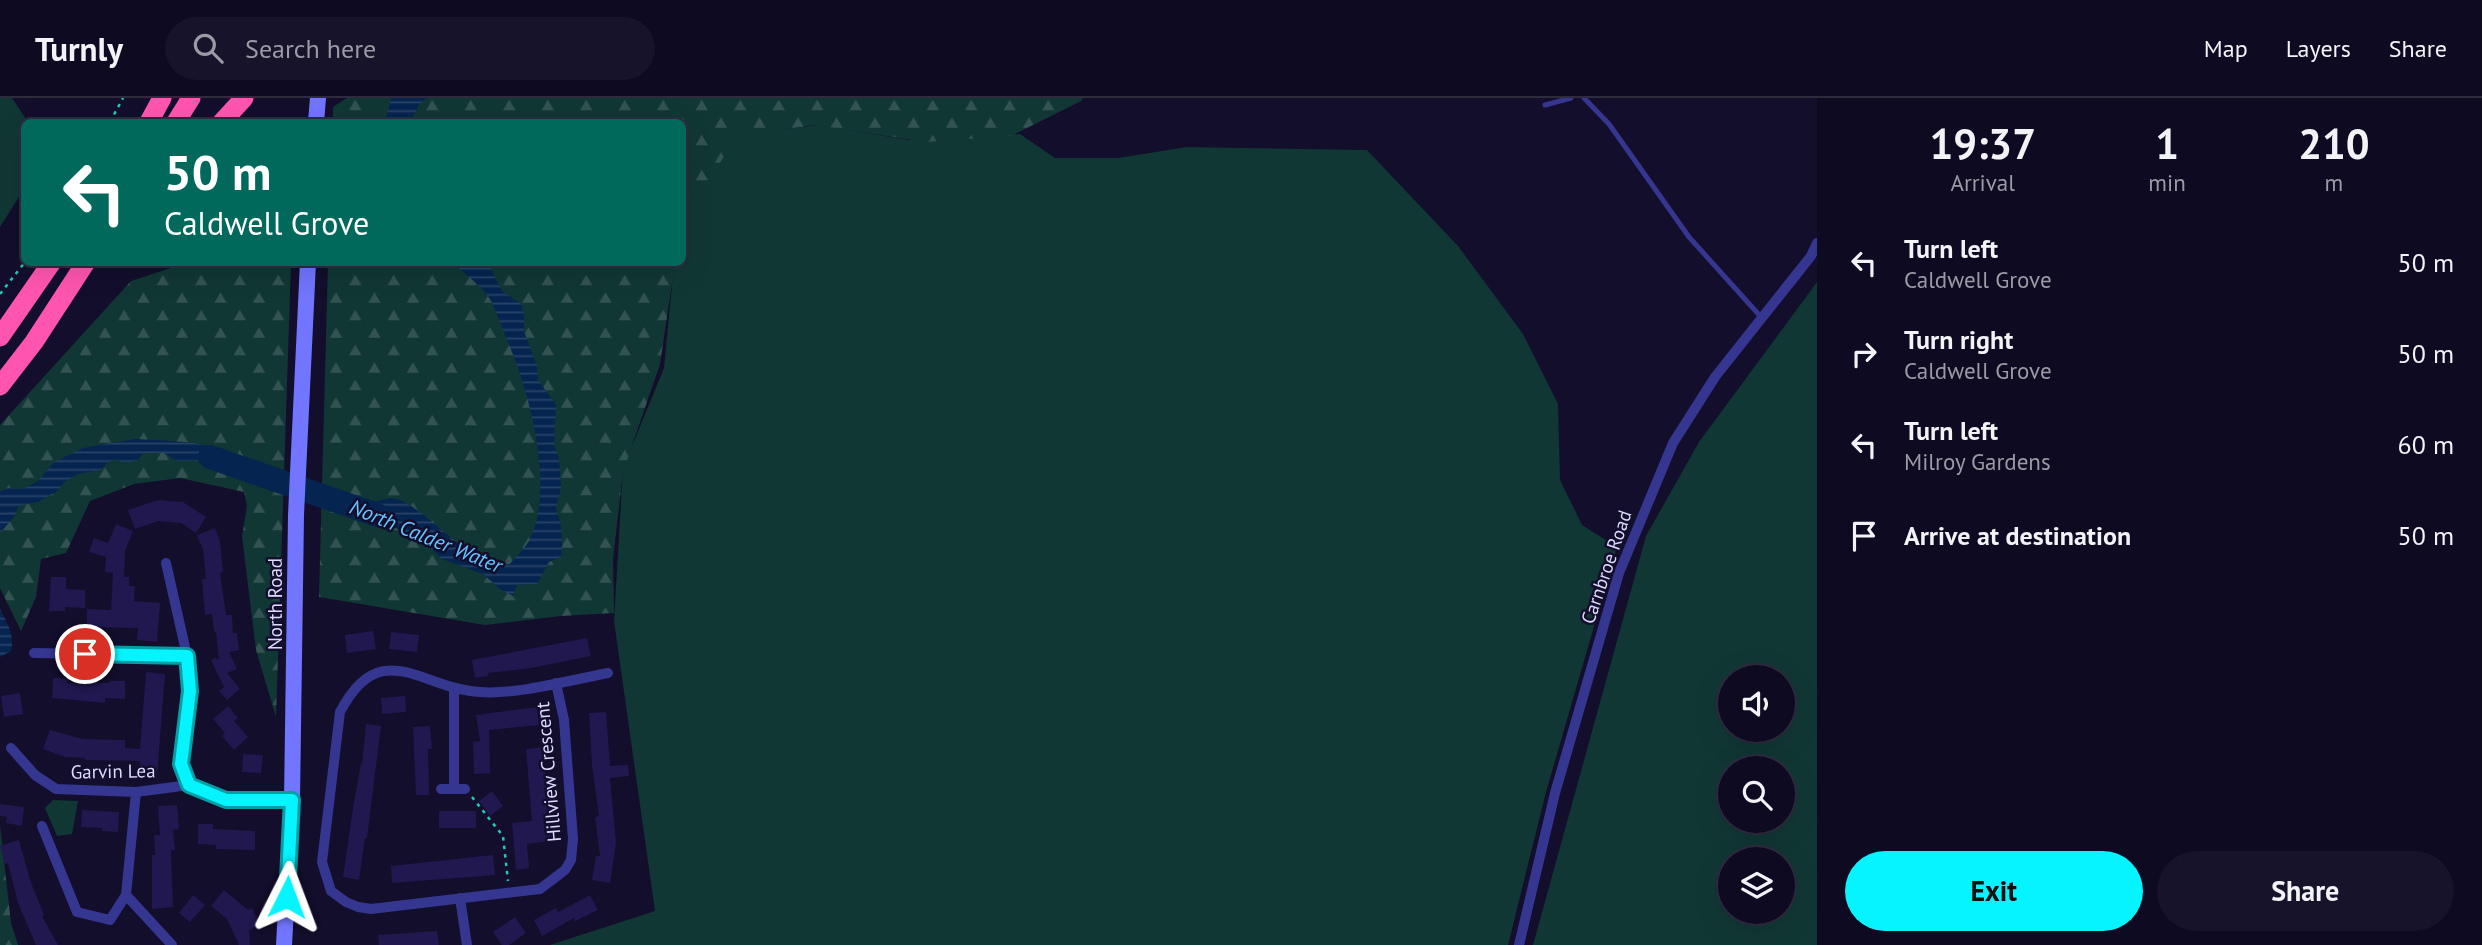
<!DOCTYPE html>
<style>
:root{--surface:#0e0a21;--page:#17132a;--text:#f1f3f6;--muted:#9b9aa5;--line:#2e2b3f;--accent:#06f4ff}
body{margin:0;font-family:"PT Sans",sans-serif;background:var(--page);color:var(--text);height:100vh;display:flex;flex-direction:column;font-size:26px;white-space:nowrap}
*{box-sizing:border-box;margin:0}
p{font-size:23px;color:var(--muted)}
.icon{flex:none;width:38px;height:38px;fill:none;stroke:currentColor;stroke-width:2;stroke-linecap:round;stroke-linejoin:round}
.map{position:relative;flex:1;overflow:hidden}
.panel{display:flex;flex-direction:column;background:var(--surface);width:665px}
.panel>*{flex:none}
.hud{position:absolute;left:21px;top:21px;width:665px;height:147px;border-radius:10px;box-shadow:0 7px 28px #0002,0 0 0 2px var(--line);background:#00695c;color:#fff;overflow:hidden}
.tools{position:absolute;left:1718px;top:567px;display:grid;gap:14px}
.tools a{display:grid;place-items:center;width:77px;height:77px;border-radius:50%;background:var(--surface);box-shadow:0 7px 28px #0002,0 0 0 2px var(--line);font-size:35px}
.pin{position:absolute;display:grid;place-items:center;width:60px;height:60px;color:#fff;margin:-30px;border:4px solid #fff;border-radius:50%;box-shadow:0 2px 7px #0007}
.me{position:absolute;width:77px;margin:-38px;rotate:3deg;stroke-linejoin:round;filter:drop-shadow(0 0 5px #0008)}
.turn{display:flex;align-items:center;gap:24px;height:147px;padding:0 28px;font-size:32px}
.turn .icon{width:91px;height:91px;stroke-width:2.5}
.turn b{display:block;font-size:49px;line-height:60px}
.eta{display:flex;justify-content:space-evenly;align-items:center;height:119px;text-align:center}
.eta b{font-size:42px;font-weight:700;line-height:49px}
.primary-button{display:flex;gap:14px;margin-top:auto;padding:14px 28px}
.primary-button a{flex:1;height:80px;border-radius:42px;background:var(--accent);color:#111;font-size:28px;font-weight:700;line-height:80px;text-align:center}
.primary-button a+a{background:var(--page);color:var(--text)}
ul{padding:0;list-style:none}
li{display:flex;align-items:center;gap:21px;height:91px;padding:0 28px}
li div{flex:1}
li b{display:block;font-size:26px}
li em{font-style:normal}
header{display:flex;align-items:center;gap:42px;box-sizing:border-box;height:98px;padding:0 35px;background:var(--surface);border-bottom:2px solid var(--line)}
header strong{font-size:33px}
nav{display:flex;gap:38px;margin-inline-start:auto;font-size:24px}
.search{width:490px;height:63px;background:var(--page);display:flex;align-items:center;gap:18px;box-sizing:border-box;padding:0 24px;border-radius:38px;color:var(--muted);font-size:26px}
main{display:flex;flex:1;min-height:0}
.map>svg:first-child{display:block}
</style>
<header>
<strong>Turnly</strong>
<div class="search"><svg class="icon" aria-label="search" viewBox="0 0 24 24"><circle cx="10" cy="10" r="6"/><path d="M15 15l6 6"/></svg>Search here</div>
<nav><a>Map</a><a>Layers</a><a>Share</a></nav>
</header>
<main>
<div class="map">
<svg width="1817" height="847" viewBox="0 0 1817 847">
<defs>
<pattern id="forest-firs" width="22" height="20" patternUnits="userSpaceOnUse" patternTransform="scale(1.75)"><rect width="22" height="20" fill="#113734"/><path d="M5 1l3.5 6h-7zM16 11l3.5 6h-7z" fill="#335352"/></pattern>
<pattern id="water-rules" width="6" height="5" patternUnits="userSpaceOnUse" patternTransform="scale(1.75)"><rect width="6" height="5" fill="#05244f"/><path d="M0 2.5h6" fill="none" stroke="#294369"/></pattern>
</defs>
<rect width="100%" height="100%" fill="#120e2c"/>
<path fill="#113734" fill-rule="evenodd" d="M0,0H12L28,24H24V91L0,129Z
M818,27L909,42L1020,36L1055,60H1118L1187,49L1367,52L1458,148L1523,236L1558,306L1560,382L1582,427L1617,449L1546,694L1508,847H550L655,813L614,523L623,370L664,270L674,165L682,164L683,121L729,38Z
M1817,184V847H1533L1646,438L1699,344ZM1783,579V632H1731V579ZM1731,670H1783V723H1731ZM1731,761H1783V814H1731Z
M53,702L78,703L72,736L57,738L45,710Z"/>
<path fill="url(#forest-firs)" d="M347,0H1083L1081,3L1011,38L925,44L815,27L736,38L683,127L682,24H333V9Z
M180,165H291L276,619L256,552L242,438L247,408L244,394L180,380L134,386L90,403L66,455L41,461L36,499L21,533L0,490V327L131,183L171,170Z
M328,165H675L660,266L623,374L613,461L614,515L561,518L485,527L319,499Z
M0,727L11,825L18,847H0Z"/>
<path fill="url(#water-rules)" d="M391,0H428L419,6L411,24H385Z
M453,165H488L502,193L521,206L524,217V233L537,268L538,282L556,307L554,347L559,360L561,389L556,411C561,422 564,446 561,459L549,464L537,486L517,487L513,498L500,491L483,476L442,461L426,446L375,419L343,417L348,400C354,402 363,405 369,405C380,404 389,397 400,402C434,417 470,470 510,466C516,458 526,450 530,441C556,387 528,289 505,237C499,224 496,210 488,198C479,186 464,175 453,165Z
M135,341C162,342 188,343 214,349C226,352 231,363 243,365L239,375L199,362L177,363L164,355H143L138,362C131,364 123,366 116,361L108,364L101,372L78,376L64,384L57,393L38,404L18,408L15,418L0,435V394L8,390L23,391L38,383L54,364L83,350Z
M0,511C7,525 15,537 11,553L0,559Z"/>
<g fill="none" stroke-linecap="round" stroke-linejoin="round">
<path stroke="#05244f" stroke-width="24" d="M210,359L377,417"/>
</g>
<path fill="#20184f" d="M158,402L183,404L206,419L196,435L181,425L158,423L135,431L128,412Z
M116,426L133,433L125,453L124,479H129V488H135L134,503L160,505L157,544L137,542L138,530L87,529V511L111,512L113,475L105,474L106,459L89,454L94,440L108,445Z
M215,430L220,443L223,474L220,475L226,517H232L233,535H237L239,552L229,554L237,571L227,575L240,591L227,602L219,593L224,589L211,562L215,560L219,562L216,534H214L212,516L205,517L202,481H206L203,451L197,437Z
M51,479H66V491L85,492V510L65,509V513H49Z
M373,533L376,551L347,555L345,537Z
M391,534L419,537L417,554L389,551Z
M587,540L591,558L531,570L488,575V578L475,580L472,562Z
M146,574L165,576L157,679H139L140,663L85,662V660L65,659L43,651L50,632L83,641L125,642V650L140,651Z
M53,580L68,581L67,585L90,586V584L110,585V583H125V601L105,600V605L52,600Z
M20,595L23,616L4,619L1,598Z
M405,598L406,614L382,616L381,600Z
M228,608L238,620L234,623L248,639L234,652L222,638L225,635L213,621Z
M537,609L539,627L489,632L490,675L474,676L473,644L480,643L476,617Z
M606,614L610,668L628,667L629,678L610,680L616,745L610,785L592,782L596,758H600L595,719L599,718L592,667L589,615Z
M366,626L381,628L367,740H365L359,782L343,779L353,710L361,665L362,666Z
M430,628L432,651H428L429,697H416L413,629Z
M543,649L551,743L527,746L529,770L516,772L512,725L532,723L526,651Z
M243,656L263,657L261,675L242,674Z
M492,693L503,708L490,718L479,703Z
M0,706L24,709L22,728L6,725L7,719L0,718Z
M177,707L179,731L173,732L175,752H171L173,809L152,811V757H155L154,737H160L158,708Z
M82,712L119,714L118,734L102,733L103,730L81,729Z
M439,713H476V730H439Z
M198,726H213V731L255,733V752L216,751V747L198,746Z
M19,742L30,782L44,817L42,818L58,847H36L18,805L8,765L5,766L0,748Z
M493,757L495,777L392,785L391,768Z
M224,792L248,812L252,810L260,827L249,832L250,847H239L227,821L211,808Z
M193,797L205,807L190,824L179,815Z
M590,797L598,812L575,823L574,820L542,838L534,822L556,810L558,814Z
M515,819L526,835L509,847H502L493,834Z
M437,833L439,847H379L378,837Z"/>
<g fill="none" stroke-linecap="round" stroke-linejoin="round">
<path stroke="#23c9b6" stroke-width="2.5" stroke-dasharray="3.5 5" stroke-linecap="butt" d="M110,24L123,0
M0,196L25,164
M472,699L503,738L508,783"/>
<path stroke="#353690" stroke-width="5" d="M1584,0L1609,26L1689,139L1761,219
M1545,7L1571,0"/>
<path stroke="#353690" stroke-width="10" d="M166,465L187,558L190,593L181,666L189,687L226,702H292
M34,555L187,558
M556,585L564,622L573,741L571,762L565,772L540,791L371,811L358,809L346,804L331,793L322,764L340,614C381,536 421,591 480,594C517,597 570,582 608,575
M454,591V690
M11,650L35,677L56,691L136,694L189,687
M441,691H465
M136,694L126,797L172,847
M42,728L77,814L110,822L126,797
M460,800L467,847
M1519,847L1555,695L1619,475L1673,345L1715,279L1811,158L1817,145"/>
<path stroke="#7175ff" stroke-width="16" d="M316,24L318,0
M284,847L292,702L296,417L308,164"/>
<path stroke="#ff55b0" stroke-width="19" d="M149,24L162,0
M176,24L191,0
M222,24L244,0
M0,239L52,164
M0,288L34,244L86,164"/>
</g>
<g fill="none" stroke-linecap="round" stroke-linejoin="round">
<defs>
<path id="route" d="M85,556L187,558L190,593L181,666L189,687L226,702H292L287,799"/>
</defs>
<use href="#route" stroke="#049fa6" stroke-width="18"/>
<use href="#route" stroke="#06f4ff" stroke-width="12"/>
</g>
<g text-anchor="middle" dominant-baseline="central" stroke-width="5" stroke-linejoin="round" paint-order="stroke">
<g font-size="19" fill="#dcdaff" stroke="#120e2c">
<text transform="translate(1606 469) rotate(-71)">Carnbroe Road</text>
<text transform="translate(275 506) rotate(-90)">North Road</text>
<text transform="translate(113 673) rotate(-1)">Garvin Lea</text>
<text transform="translate(548 674) rotate(-95)">Hillview Crescent</text>
</g>
<g font-size="21" font-style="italic" fill="#68c2ff" stroke="#120e2c">
<text transform="translate(426 438) rotate(22)">North Calder Water</text>
</g>
</g>
</svg>
<div class="tools">
<a><svg class="icon" aria-label="sound" viewBox="0 0 24 24"><path d="M4 9h4l5-4v14l-5-4H4zM17 9q2 3 0 6"/></svg></a>
<a><svg class="icon" aria-label="search" viewBox="0 0 24 24"><circle cx="10" cy="10" r="6"/><path d="M15 15l6 6"/></svg></a>
<a><svg class="icon" aria-label="layers" viewBox="0 0 24 24"><path d="M12 4l9 5-9 5-9-5zM3 14l9 5 9-5"/></svg></a>
</div>
<div class="pin" style="left:85px;top:556px;background:#d93025"><svg class="icon" aria-label="arrive" viewBox="0 0 24 24"><path d="M6 21V4h12l-3 4 3 4H6"/></svg></div>
<svg class="me" style="left:287px;top:799px" viewBox="-20 -20 40 40"><path d="M0-17L14 15 0 8-14 15z" fill="#06f4ff" stroke="#fff" stroke-width="4"/></svg>
<div class="hud">
<div class="turn"><svg class="icon" aria-label="left" viewBox="0 0 24 24"><path d="M17 20v-9H6M10 6l-5 5 5 5"/></svg><div><b>50 m</b>Caldwell Grove</div></div>
</div>
</div>
<section class="panel">
<div class="eta">
<div><b>19:37</b><p>Arrival</p></div>
<div><b>1</b><p>min</p></div>
<div><b>210</b><p>m</p></div>
</div>
<ul>
<li><svg class="icon" aria-label="left" viewBox="0 0 24 24"><path d="M17 20v-9H6M10 6l-5 5 5 5"/></svg><div><b>Turn left</b><p>Caldwell Grove</p></div><em>50 m</em></li>
<li><svg class="icon" aria-label="right" viewBox="0 0 24 24"><path d="M7 20v-9h11M14 6l5 5-5 5"/></svg><div><b>Turn right</b><p>Caldwell Grove</p></div><em>50 m</em></li>
<li><svg class="icon" aria-label="left" viewBox="0 0 24 24"><path d="M17 20v-9H6M10 6l-5 5 5 5"/></svg><div><b>Turn left</b><p>Milroy Gardens</p></div><em>60 m</em></li>
<li><svg class="icon" aria-label="arrive" viewBox="0 0 24 24"><path d="M6 21V4h12l-3 4 3 4H6"/></svg><div><b>Arrive at destination</b></div><em>50 m</em></li>
</ul>
<div class="primary-button"><a>Exit</a><a>Share</a></div>
</section>
</main>
